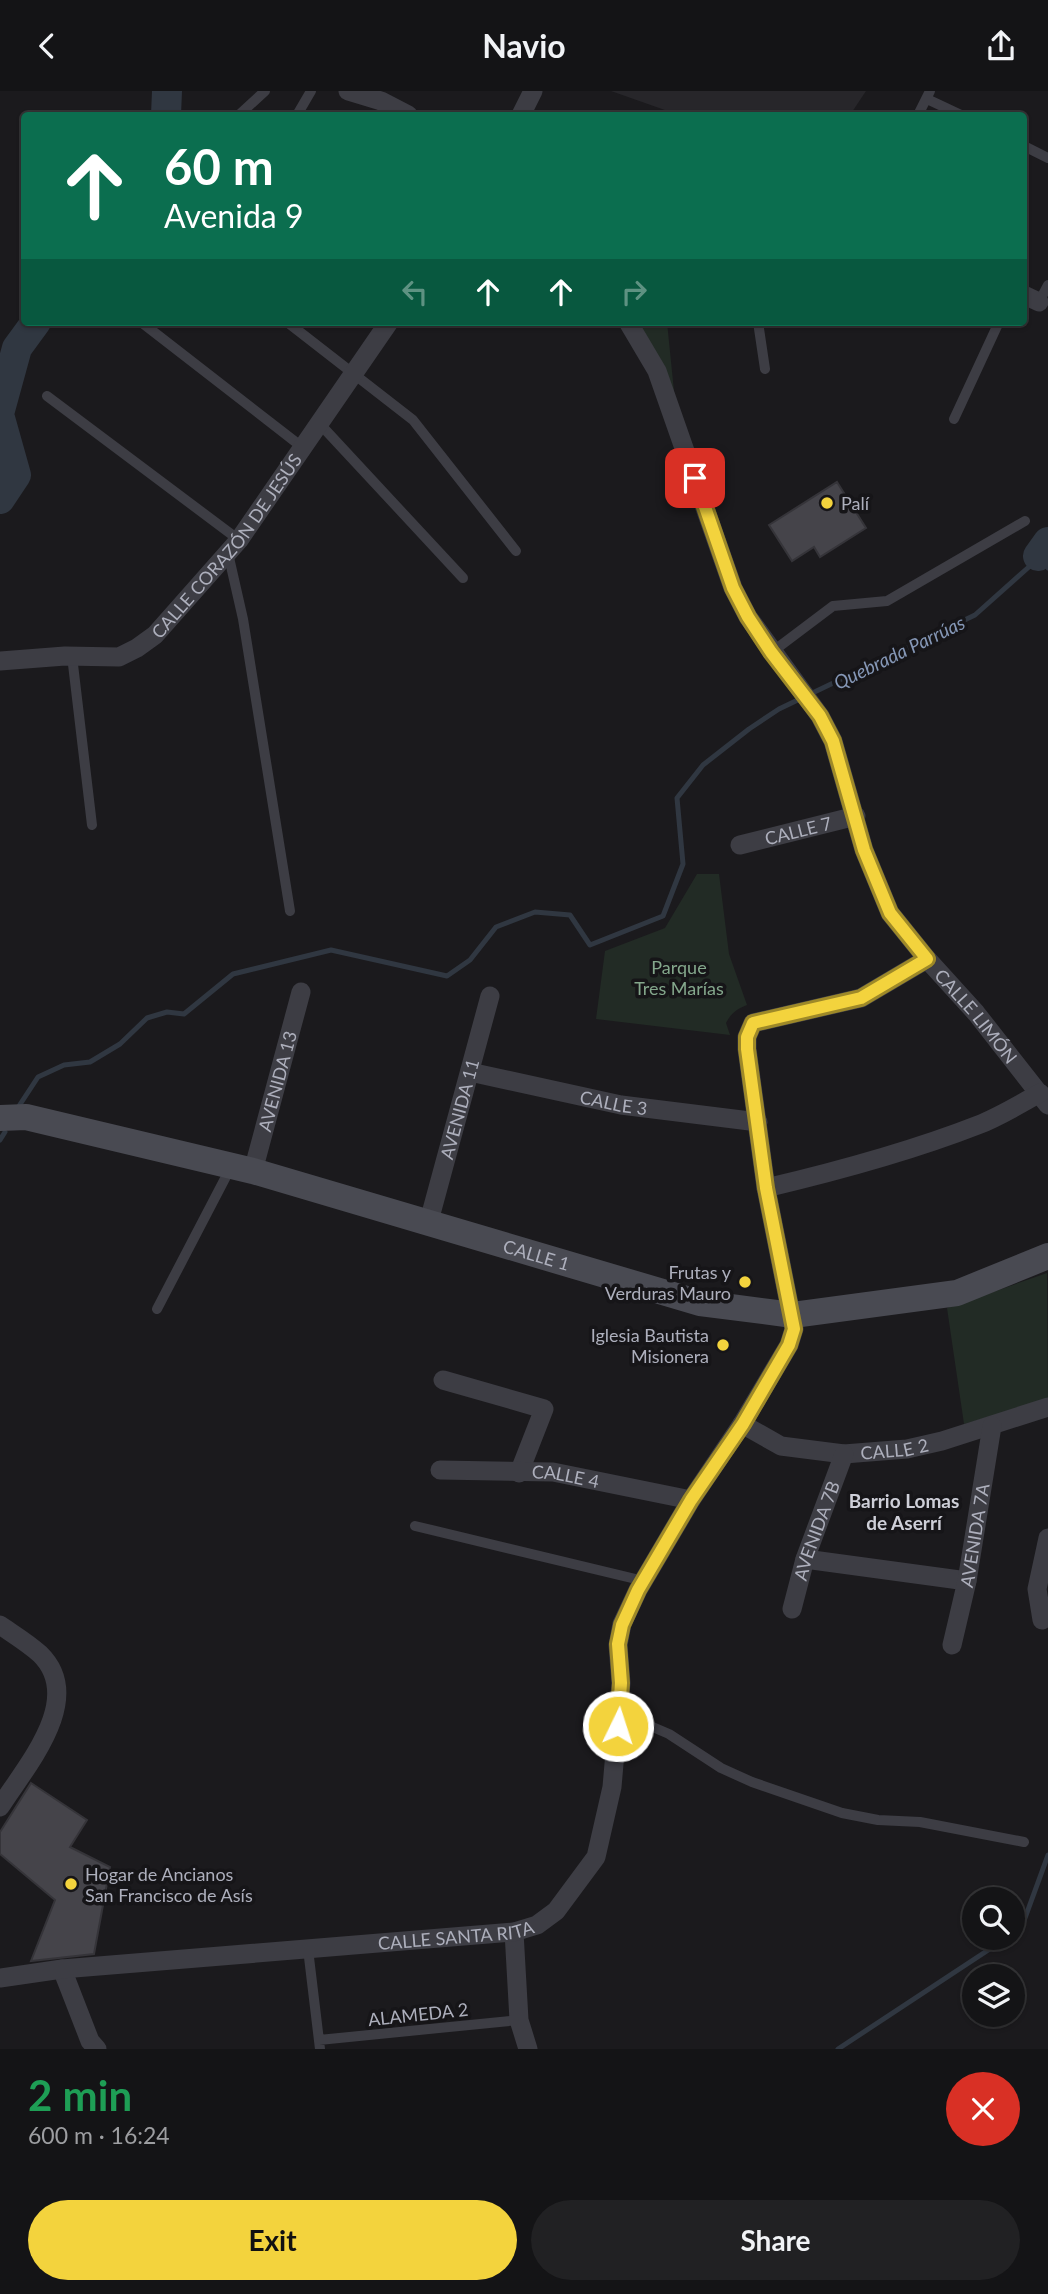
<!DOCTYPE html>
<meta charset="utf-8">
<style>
:root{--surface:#141416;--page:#212123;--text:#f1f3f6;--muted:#9d9ea1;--line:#333335;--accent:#f3d33d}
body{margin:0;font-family:Lato,sans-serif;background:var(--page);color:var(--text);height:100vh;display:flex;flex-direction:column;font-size:26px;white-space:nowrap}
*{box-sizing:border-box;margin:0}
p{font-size:23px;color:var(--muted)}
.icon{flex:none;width:38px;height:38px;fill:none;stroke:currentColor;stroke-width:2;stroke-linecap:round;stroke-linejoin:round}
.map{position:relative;height:1958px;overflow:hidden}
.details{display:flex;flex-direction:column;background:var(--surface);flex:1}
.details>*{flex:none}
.top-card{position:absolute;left:21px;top:21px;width:1006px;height:214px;border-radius:7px;box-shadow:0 2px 5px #0004,0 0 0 2px var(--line);background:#0b6e4f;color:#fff;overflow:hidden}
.fabs{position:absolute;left:962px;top:1796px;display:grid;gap:14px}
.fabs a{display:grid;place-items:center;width:63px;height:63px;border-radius:50%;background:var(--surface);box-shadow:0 2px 5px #0004,0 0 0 2px var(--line);font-size:35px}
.pin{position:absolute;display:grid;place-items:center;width:60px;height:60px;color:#fff;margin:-30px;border-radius:14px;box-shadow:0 4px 10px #0006}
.me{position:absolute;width:77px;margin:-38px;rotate:4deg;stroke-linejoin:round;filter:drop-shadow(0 0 5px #0008)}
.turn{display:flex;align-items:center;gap:24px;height:147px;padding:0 28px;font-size:32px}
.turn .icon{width:91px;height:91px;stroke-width:2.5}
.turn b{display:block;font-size:49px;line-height:60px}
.lanes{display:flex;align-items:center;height:66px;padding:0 28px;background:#0003;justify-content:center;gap:35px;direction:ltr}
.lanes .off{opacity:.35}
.round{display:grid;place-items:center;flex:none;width:74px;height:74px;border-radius:37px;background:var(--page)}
.head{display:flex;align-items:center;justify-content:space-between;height:119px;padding:0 28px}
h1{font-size:42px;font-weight:700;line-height:52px;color:#1e9e55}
.cta{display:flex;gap:14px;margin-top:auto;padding:14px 28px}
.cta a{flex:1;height:80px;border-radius:42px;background:var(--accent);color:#111;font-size:28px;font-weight:700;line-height:80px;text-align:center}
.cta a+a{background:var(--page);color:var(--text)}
header{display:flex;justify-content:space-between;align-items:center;height:91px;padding:0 28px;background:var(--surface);font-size:32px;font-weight:700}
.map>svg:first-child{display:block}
</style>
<header><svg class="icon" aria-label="back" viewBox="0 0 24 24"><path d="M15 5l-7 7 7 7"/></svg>Navio<svg class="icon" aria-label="share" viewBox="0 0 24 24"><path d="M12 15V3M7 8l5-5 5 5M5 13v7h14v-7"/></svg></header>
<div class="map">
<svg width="1048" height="1958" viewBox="0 0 1048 1958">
<rect width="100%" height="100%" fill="#1b1a1d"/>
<path fill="#27262a" d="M611,0H866L850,24H679Z"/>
<path fill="#222b25" d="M636,231H667L675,310Z
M697,783H719L729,863L747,914C737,918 731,922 726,932L730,944L596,928L605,860L665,837Z
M1047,1182L1048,1309L964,1333L947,1217Z"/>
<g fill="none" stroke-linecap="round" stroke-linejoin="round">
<path stroke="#303741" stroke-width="5" d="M19,1015L38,986L64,974L90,971L120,953L147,927L167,921L184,923L233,883L331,859L447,885L470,869L496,836L535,821L570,824L590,854L663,825L683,773L677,707L703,674L749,638L779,618L975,524L1030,475L1038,465L1048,477
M0,1049L5,1041
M1013,1843L1021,1838L1048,1764
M838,1958L1008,1846"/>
<path stroke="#303741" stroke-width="30" d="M166,24L167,0
M0,319L17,257L36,231
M0,327L16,384L0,408
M1038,465L1048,451"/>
</g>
<path fill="#45444a" stroke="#353439" stroke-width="2" d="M837,391L866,437L820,466L814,456L792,470L769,434Z
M31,1692L87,1729L70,1756L110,1776L94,1863L31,1870L55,1809L0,1763V1741Z"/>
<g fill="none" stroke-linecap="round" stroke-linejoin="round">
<path stroke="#3d3d44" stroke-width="10" d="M927,8L961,24
M239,24L265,0
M297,24L311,0
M918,24L930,0
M1024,55L1048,67
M1039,211L1048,194
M141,231L302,356
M287,231L413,329L516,460
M758,231L765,278
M47,305L239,449
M954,328L999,231
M319,332L463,487
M228,462L243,528L290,820
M772,561L833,515L887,510L1025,430
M72,565L92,734
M157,1218L231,1076
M415,1435L644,1490
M618,1635L648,1634L669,1643L721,1677L752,1691L842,1722L878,1729L920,1731L1024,1751
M308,1858L320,1958
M319,1949L519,1929"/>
<g stroke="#3d3d44" stroke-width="19">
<path d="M348,0L381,10L408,24"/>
<path d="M521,24L533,0"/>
<path d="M1024,204L1039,211"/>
<path id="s1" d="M628,231L657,280L733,497L748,526L820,625L833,650L864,759L890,822L927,868L976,922L1048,1014"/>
<path id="s2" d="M0,570L65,565L119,566L137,557L155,544L239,449L389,231"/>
<path id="s3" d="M740,754L856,725"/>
<path id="s4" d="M470,981L621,1014L758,1031"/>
<path id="s5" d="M253,1080L301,901"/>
<path d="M766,1097C838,1080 909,1061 978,1034C999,1026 1020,1013 1040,1002"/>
<path id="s6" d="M429,1130L490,905"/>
<path d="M443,1289L544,1318L519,1382"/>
<path id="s7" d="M742,1333L781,1355L844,1363L907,1358L942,1350L1048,1316"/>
<path id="s8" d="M440,1379L553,1381L691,1409"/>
<path d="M805,1468L967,1490"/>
<path id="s9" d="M792,1518L805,1468L844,1363"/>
<path d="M1042,1529L1037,1498L1048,1447"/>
<path d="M0,1534C13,1543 28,1552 40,1563C86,1608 26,1675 0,1716"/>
<path id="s10" d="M952,1554L967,1490L992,1335"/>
<path d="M514,1841L519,1929L528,1958"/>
<path d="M62,1878L90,1950L97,1958"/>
<path id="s11" d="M0,1887L62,1878L514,1841L537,1834L556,1820L596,1766L612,1696L621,1592L618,1554L622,1533L638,1499L691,1409L742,1333L789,1254L794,1238L766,1097L747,958V946L753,932L861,907L927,868"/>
</g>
<path stroke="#494a52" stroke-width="26" id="s12" d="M0,1027L26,1026L253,1080L700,1212L793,1224L957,1202L1048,1165"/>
</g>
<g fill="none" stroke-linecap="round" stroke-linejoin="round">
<defs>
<path id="route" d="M618,1635L621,1592L618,1553L622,1534L638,1499L691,1409L743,1333L789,1254L794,1238L766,1097L747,958V946L753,932L861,907L927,868L890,822L864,759L833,650L820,625L771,561L748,526L733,497L695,387"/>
</defs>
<use href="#route" stroke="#9e8928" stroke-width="18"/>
<use href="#route" stroke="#f3d33d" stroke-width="12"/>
</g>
<g fill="#f3d33d" stroke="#161518" stroke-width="2.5">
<circle cx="827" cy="412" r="7"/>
<circle cx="745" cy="1191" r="7"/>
<circle cx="723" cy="1254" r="7"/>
<circle cx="71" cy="1793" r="7"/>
</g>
<g text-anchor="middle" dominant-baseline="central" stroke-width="7" stroke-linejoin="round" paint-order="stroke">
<g font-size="18" fill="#adafbc" stroke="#161518" text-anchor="start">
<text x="841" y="412">Palí</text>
<text x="731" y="1181" text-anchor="end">Frutas y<tspan x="731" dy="21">Verduras Mauro</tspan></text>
<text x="709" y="1244" text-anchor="end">Iglesia Bautista<tspan x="709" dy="21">Misionera</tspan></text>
<text x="85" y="1783">Hogar de Ancianos<tspan x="85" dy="21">San Francisco de Asís</tspan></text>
</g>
<g font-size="18" fill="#adafbc" stroke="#161518">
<text stroke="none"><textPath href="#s2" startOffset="276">CALLE CORAZÓN DE JESÚS</textPath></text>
<text stroke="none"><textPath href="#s3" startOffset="60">CALLE 7</textPath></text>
<text stroke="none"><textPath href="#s1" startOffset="786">CALLE LIMÓN</textPath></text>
<text stroke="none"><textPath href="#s5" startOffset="93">AVENIDA 13</textPath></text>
<text stroke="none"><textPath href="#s4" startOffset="147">CALLE 3</textPath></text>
<text stroke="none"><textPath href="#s6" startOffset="116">AVENIDA 11</textPath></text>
<text stroke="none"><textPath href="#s12" startOffset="555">CALLE 1</textPath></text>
<text stroke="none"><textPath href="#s7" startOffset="159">CALLE 2</textPath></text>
<text stroke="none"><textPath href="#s8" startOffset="126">CALLE 4</textPath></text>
<text stroke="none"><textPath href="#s9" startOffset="82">AVENIDA 7B</textPath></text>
<text stroke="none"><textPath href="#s10" startOffset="112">AVENIDA 7A</textPath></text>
<text stroke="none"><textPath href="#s11" startOffset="458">CALLE SANTA RITA</textPath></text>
<text transform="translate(418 1923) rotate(-6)">ALAMEDA 2</text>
</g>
<g font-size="18" fill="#84a78c" stroke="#161518">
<text x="679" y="876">Parque<tspan x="679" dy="21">Tres Marías</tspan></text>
</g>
<g font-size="19" font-style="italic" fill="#8597b6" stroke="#161518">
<text transform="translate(899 561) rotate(-26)">Quebrada Parrúas</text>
</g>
<g font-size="19" font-weight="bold" fill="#cecfd8" stroke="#161518">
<text x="904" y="1409">Barrio Lomas<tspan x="904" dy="22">de Aserrí</tspan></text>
</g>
</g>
</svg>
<div class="fabs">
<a><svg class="icon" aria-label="search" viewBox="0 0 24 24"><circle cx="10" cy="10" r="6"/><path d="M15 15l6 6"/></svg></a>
<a><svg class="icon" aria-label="layers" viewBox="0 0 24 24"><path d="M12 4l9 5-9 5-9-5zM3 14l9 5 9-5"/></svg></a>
</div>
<div class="pin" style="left:695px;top:387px;background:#d93025"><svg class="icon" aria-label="arrive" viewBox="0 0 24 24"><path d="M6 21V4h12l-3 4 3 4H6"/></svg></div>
<svg class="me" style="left:618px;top:1635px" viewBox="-20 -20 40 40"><circle r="17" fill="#f3d33d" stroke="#fff" stroke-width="3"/><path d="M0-11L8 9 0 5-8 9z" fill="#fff"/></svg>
<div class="top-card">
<div class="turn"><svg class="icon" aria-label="ahead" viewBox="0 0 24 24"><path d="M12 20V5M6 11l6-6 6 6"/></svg><div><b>60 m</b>Avenida 9</div></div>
<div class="lanes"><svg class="icon off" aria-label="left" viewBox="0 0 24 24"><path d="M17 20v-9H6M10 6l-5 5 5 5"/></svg><svg class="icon" aria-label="ahead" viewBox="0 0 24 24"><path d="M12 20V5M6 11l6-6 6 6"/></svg><svg class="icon" aria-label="ahead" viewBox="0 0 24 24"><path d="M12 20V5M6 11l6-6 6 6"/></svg><svg class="icon off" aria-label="right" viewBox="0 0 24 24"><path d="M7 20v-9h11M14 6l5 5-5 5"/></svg></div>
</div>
</div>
<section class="details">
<div class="head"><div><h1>2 min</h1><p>600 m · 16:24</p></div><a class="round" style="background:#d93025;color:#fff"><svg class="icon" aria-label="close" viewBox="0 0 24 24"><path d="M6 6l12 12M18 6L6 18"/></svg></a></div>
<div class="cta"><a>Exit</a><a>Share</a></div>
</section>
